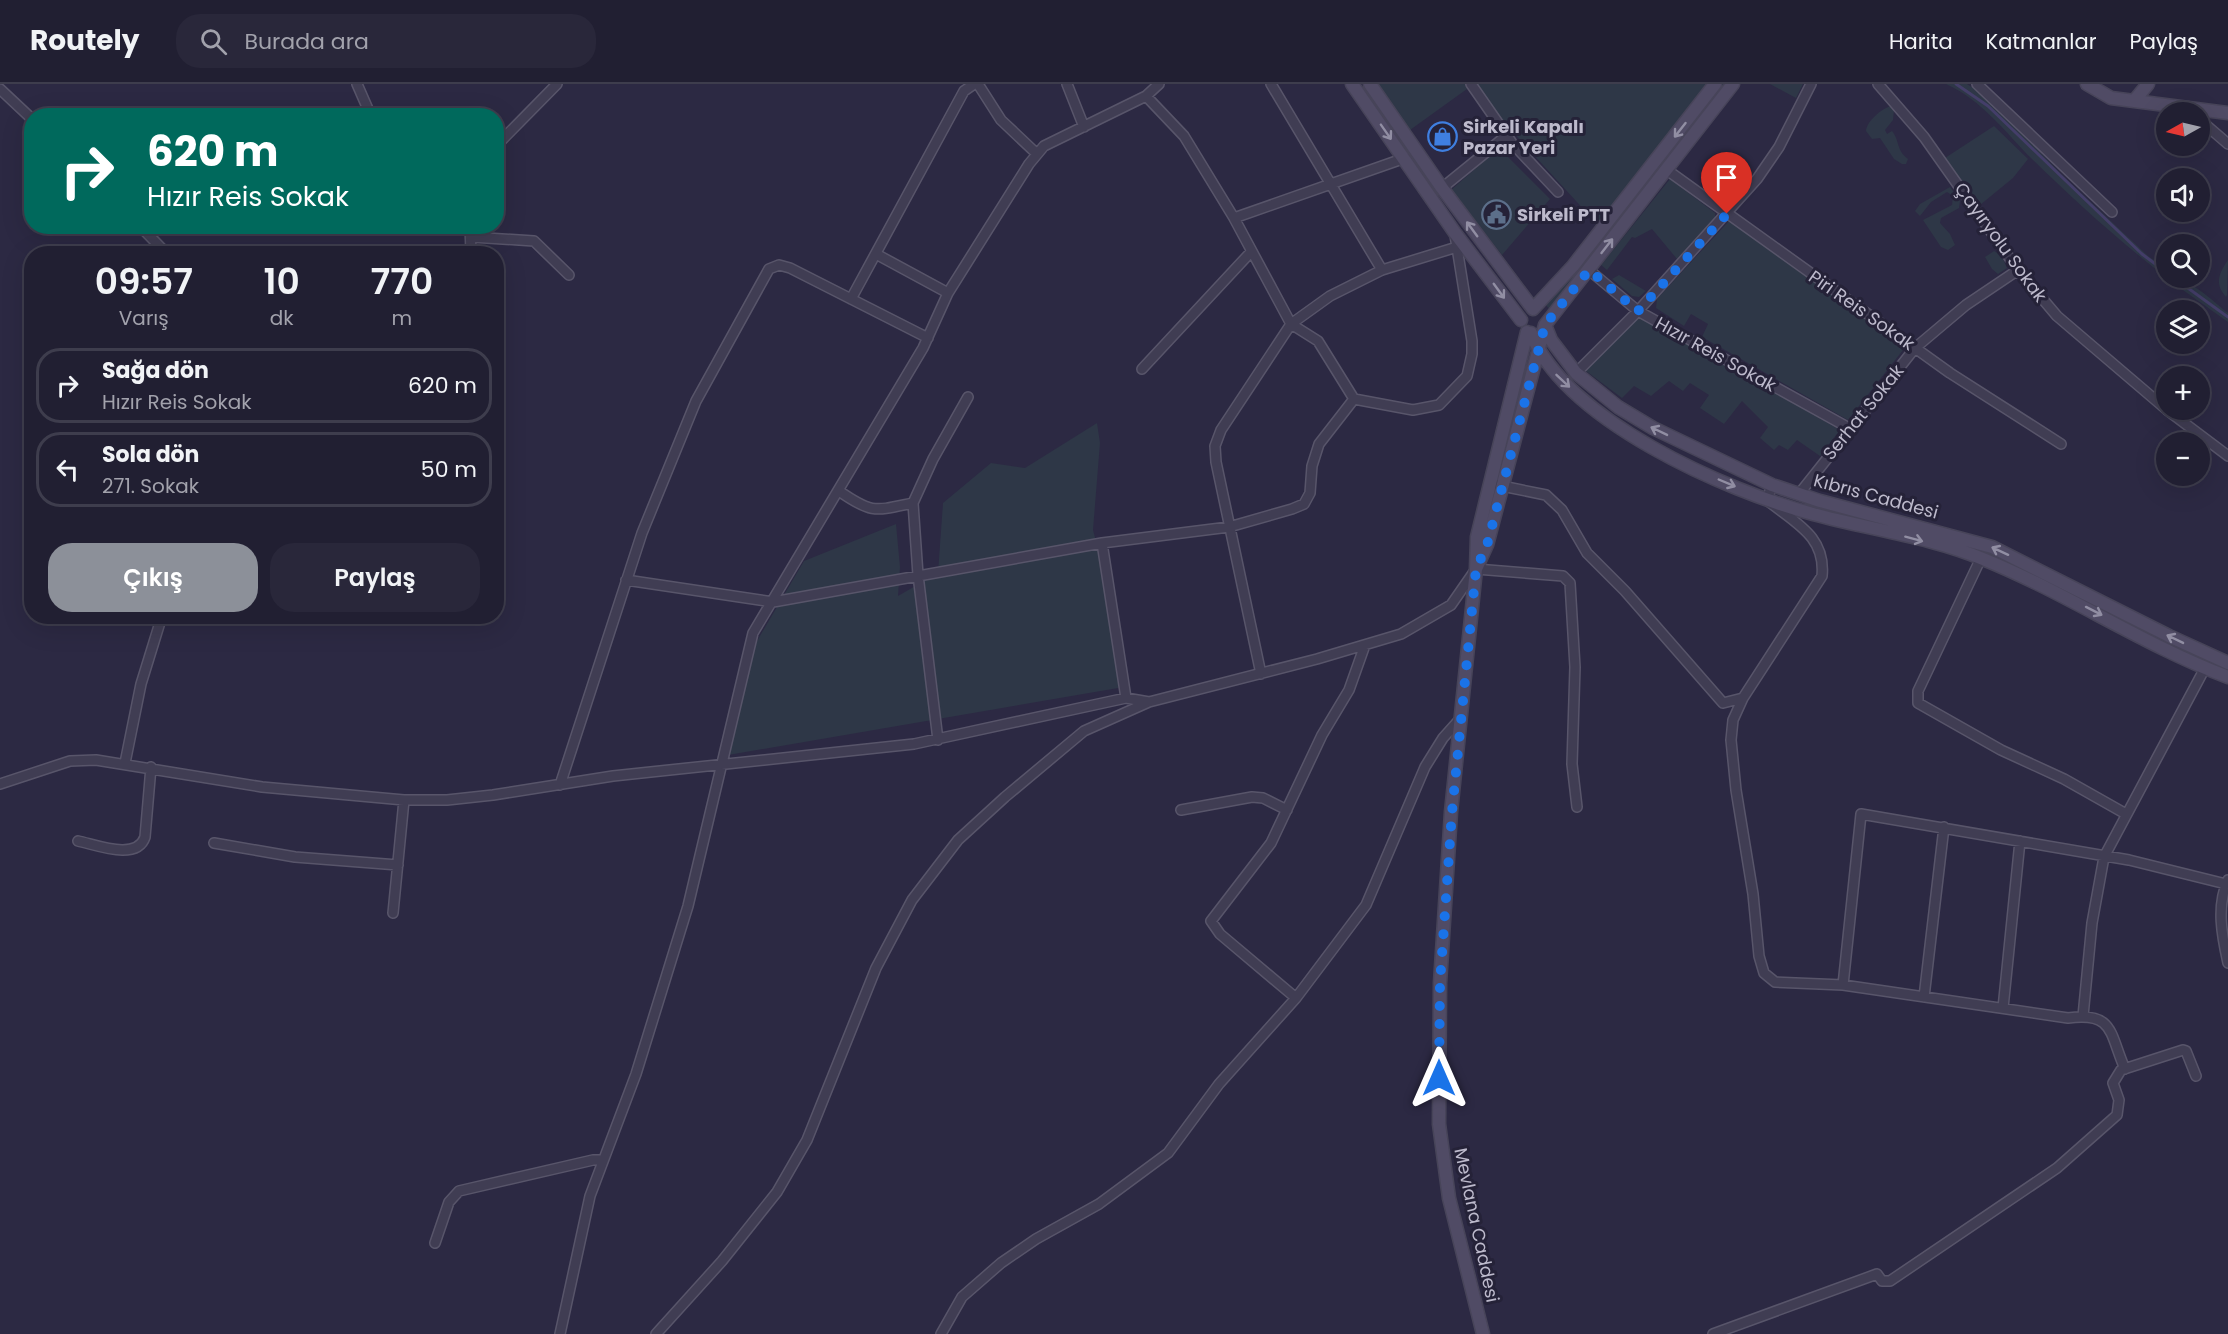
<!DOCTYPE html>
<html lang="tr">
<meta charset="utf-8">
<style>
:root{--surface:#211f32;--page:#29273a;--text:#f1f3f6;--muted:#a2a2ac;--line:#3e3d4d;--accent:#8c9099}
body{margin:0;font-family:Poppins,sans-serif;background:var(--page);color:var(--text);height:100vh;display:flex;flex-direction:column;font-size:22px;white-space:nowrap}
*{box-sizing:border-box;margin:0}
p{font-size:20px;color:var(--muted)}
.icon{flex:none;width:33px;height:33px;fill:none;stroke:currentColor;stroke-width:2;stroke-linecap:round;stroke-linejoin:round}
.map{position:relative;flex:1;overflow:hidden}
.drawer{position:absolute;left:24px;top:162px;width:480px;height:378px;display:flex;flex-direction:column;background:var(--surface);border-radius:24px;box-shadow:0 6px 24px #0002,0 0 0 2px var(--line)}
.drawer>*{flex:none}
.hud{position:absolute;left:24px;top:24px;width:480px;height:126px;border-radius:24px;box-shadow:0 6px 24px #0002,0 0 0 2px var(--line);background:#00695c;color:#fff;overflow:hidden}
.needle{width:39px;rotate:262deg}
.buttons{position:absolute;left:2156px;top:18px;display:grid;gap:12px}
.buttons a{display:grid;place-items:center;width:54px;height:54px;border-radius:50%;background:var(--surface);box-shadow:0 6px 24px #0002,0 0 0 2px var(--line);font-size:30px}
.pin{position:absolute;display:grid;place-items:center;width:51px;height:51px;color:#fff;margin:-62px -26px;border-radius:50% 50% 50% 0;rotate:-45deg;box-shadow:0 0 6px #0007}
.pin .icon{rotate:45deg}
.me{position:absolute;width:66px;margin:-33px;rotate:0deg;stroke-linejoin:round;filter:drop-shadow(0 0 4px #0008)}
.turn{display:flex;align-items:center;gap:21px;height:126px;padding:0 24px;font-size:27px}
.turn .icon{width:78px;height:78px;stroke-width:2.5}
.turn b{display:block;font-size:42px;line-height:51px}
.eta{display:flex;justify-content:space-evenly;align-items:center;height:102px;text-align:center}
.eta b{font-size:36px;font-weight:600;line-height:42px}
.button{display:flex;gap:12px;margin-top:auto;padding:12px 24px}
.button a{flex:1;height:69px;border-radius:24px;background:var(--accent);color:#fff;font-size:24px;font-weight:600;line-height:69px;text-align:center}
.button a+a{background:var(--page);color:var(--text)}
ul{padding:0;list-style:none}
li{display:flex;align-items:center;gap:18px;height:75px;margin:0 12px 9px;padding:0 12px;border:3px solid var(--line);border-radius:24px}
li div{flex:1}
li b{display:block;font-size:22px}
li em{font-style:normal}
header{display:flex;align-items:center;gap:36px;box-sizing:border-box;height:84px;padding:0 30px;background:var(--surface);border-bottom:2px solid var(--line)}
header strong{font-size:28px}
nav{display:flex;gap:33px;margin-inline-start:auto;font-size:21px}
.search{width:420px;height:54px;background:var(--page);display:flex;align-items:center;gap:15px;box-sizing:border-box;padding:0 21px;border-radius:24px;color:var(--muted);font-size:22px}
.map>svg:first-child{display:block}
</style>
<header>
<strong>Routely</strong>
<div class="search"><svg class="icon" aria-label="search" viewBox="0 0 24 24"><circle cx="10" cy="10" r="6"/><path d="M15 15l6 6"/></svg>Burada ara</div>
<nav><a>Harita</a><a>Katmanlar</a><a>Paylaş</a></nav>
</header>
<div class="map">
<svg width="2228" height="1250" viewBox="0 0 2228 1250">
<rect width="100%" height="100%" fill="#2c2943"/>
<path fill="#2e3747" d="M1377,0H1465L1467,5L1410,46Z
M1477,0H1706L1598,141L1501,35Z
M1722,0H1726L1550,226L1545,220L1596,162Z
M1770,0H1803L1796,14Z
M1946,0H1967L1986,13L2065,94L2148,172L2166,184V193C2119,157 2074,116 2032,75C2005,48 1982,16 1946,0Z
M1891,22L1894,26L1893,36L1885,46L1887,50L1892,47C1900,57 1896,66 1908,75L1906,80H1902L1894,75L1880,54L1872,55L1866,47C1867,37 1881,25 1891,22Z
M1994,42L2028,75L2013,94L1980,121L1945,74Z
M1499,64L1550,115L1502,171L1451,106Z
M1670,95L1715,129V136L1677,175L1652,145L1635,154L1632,153L1607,186L1601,181Z
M1950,103L1960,117L1959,124L1941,134L1940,139L1950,150L1955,161L1948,166L1941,163L1923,136L1952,121L1953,112L1947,108L1931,118L1920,132L1915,127L1920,120Z
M1729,137L1903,262V266L1848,336L1702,253L1708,240L1691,230L1684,242L1656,224L1657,215Z
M1994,167L2001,171L2007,184L1998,190L1992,185L1985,173Z
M2228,176L2227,211L2226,213C2214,200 2219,189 2228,176Z
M1619,191L1646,207L1639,213L1632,212L1612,195Z
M2166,194C2190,193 2210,215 2228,229V238Z
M1639,231L1840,346L1820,372L1797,356L1788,366L1779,361L1774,366L1760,354L1768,343L1742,317L1724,340L1700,324L1709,311L1690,299L1683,307L1669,297L1651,312L1634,302L1622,314L1586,287Z
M1097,339L1100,359L1093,446L1112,517L1124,603L728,671L757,557L804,477L896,440L900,483L898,512L938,489L943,419L991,379L1025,384Z"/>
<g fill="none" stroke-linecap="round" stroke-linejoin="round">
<path stroke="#443e69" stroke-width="3" d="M1956,0L1988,22L2142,170L2166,188
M2174,194L2228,233"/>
<defs>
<path id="street" d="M357,0L371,32
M978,0L1001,36L1037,70
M1067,0L1084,43
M1271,0L1382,186
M1471,0L1512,59L1558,108
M1878,0L1924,53L2018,186L2057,232L2166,325
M1977,0L2112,128
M0,5L32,35
M1146,12L1184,52L1234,134L1291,240L1318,257L1354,315L1413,326L1439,321L1467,292L1472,270V257L1455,151
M2199,35L2228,60
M496,62L557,0
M1667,86L1950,289L2061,360
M1442,104L1506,52
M1234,134L1405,74
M140,142L167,170
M470,142L471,170
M471,153L534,157L569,191
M876,170L948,209
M1589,186L1638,227L1849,344
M851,215L964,7L974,0
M1142,285L1251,168
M1576,289L1638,227L1757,95L1779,63L1811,0
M2167,326L2228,372
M28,332L32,328
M1497,401L1546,411L1562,426L1587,469L1625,507L1723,619L1743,614
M1772,401L1767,416C1795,439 1826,452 1822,492L1743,614L1733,636L1731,656L1736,706L1753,810L1759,872L1764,889L1775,898L1843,901L2068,934C2114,928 2109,948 2125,985
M839,407C872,430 875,427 913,419
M1799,410L1915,264L1966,221L2018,186
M1102,459L1126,614
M1981,474L1918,607V619L2001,666L2064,695L2126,730
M626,496L773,518L1102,459L1229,443L1292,425L1304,420L1310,409L1312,382L1319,360L1354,315
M1261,590L1216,378L1215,362L1221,346L1291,240L1330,212L1382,186L1457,163
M938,656L918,491L913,419L933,375L968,313
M125,679L141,600L162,532
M0,700L70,677L96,676L262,703L404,716H447L493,711L613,692L914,660L1126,614L1149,618
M560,701L642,449L696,317L769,185L779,181L790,184L928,254
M1181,726L1252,713L1263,714L1287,726
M78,757C97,761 137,777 145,753L151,683
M214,759L295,773L398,781
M2228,796C2216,822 2222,852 2228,879
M393,829L404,716
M1843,901L1861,730L2129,776L2226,800
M1924,913L1944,743
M1296,914L1220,850L1211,837L1271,759L1322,651L1349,606L1365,561
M2003,924L2020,757
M2083,932L2092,839L2104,773L2205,584
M435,1159L449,1118L459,1107L593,1076H603
M560,1250L590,1112L636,990L688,822L753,549L923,264L948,209L1029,80L1044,62L1146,12L1159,0
M656,1250L722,1177L777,1108L807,1056L876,884L912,816L958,756L1005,713L1084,647L1149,618L1317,575L1401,550L1451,521L1476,485L1563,492L1570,499L1575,583L1572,680L1577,723
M941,1250L962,1213L1001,1179L1036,1155L1099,1120L1168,1069L1219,1000L1296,914L1366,821L1425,683L1443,654L1460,635
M1713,1250L1877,1190L1882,1197H1890L2057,1084L2117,1031L2119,1016L2113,999L2121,986L2183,966L2186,967L2196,992"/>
<path id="secondary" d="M1352,0L1455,149L1521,236
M1370,0L1442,104L1533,225L1573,182L1715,0
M2087,0L2111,14L2228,29
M2134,17L2148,0
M1545,241L1551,256L1576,289L1618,323L1653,344L1772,401L1820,417L1992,463L2169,552L2228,579
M1531,249C1565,336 1726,407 1813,430C1868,445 1931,453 1983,475C2067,509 2143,561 2228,593
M1476,485L1477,453L1527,248
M1483,1250L1449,1114L1439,1040L1440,899L1451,728L1476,485L1487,461L1545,241L1733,0"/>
</defs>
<use href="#street" stroke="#58556a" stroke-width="12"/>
<use href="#secondary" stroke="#474459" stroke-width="15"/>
<use href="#street" stroke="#403d53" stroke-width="9"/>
<use href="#secondary" stroke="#504b65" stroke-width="12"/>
</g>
<defs><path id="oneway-shaft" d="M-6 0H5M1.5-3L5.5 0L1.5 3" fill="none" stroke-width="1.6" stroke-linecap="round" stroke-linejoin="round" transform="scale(1.5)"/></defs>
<g stroke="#918ea3">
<use href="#oneway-shaft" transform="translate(1680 46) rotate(128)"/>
<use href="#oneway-shaft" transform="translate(1386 48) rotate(55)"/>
<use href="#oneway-shaft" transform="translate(1472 145) rotate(-126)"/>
<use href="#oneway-shaft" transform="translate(1607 162) rotate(-52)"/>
<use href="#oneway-shaft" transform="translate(1499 207) rotate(54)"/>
<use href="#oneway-shaft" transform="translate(1563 297) rotate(43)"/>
<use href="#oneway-shaft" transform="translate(1659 347) rotate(-154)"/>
<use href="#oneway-shaft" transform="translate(1727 399) rotate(23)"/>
<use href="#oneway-shaft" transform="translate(1914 455) rotate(15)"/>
<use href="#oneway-shaft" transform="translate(2000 467) rotate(-155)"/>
<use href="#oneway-shaft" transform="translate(2094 527) rotate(27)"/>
<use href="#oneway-shaft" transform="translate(2175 555) rotate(-154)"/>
</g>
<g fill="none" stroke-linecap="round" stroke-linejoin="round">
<path stroke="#1a73e8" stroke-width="10" stroke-dasharray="0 18" d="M1439,994L1440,899L1452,728L1476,485L1487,461L1545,241L1589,186L1638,227L1727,130"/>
</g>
<defs>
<symbol id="shop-ring" viewBox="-11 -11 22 22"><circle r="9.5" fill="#252238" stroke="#3f7fe0" stroke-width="1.5"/><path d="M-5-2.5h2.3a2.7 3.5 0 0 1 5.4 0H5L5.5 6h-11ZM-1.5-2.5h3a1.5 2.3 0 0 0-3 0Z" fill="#3f7fe0"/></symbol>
<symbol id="civic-ring" viewBox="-11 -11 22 22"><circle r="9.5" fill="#252238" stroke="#5c6f8a" stroke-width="1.5"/><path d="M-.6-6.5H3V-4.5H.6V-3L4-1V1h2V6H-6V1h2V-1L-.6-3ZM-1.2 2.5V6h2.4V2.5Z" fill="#5c6f8a"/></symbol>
</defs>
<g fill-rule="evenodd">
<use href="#shop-ring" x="1426" y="36" width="33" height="33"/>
<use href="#civic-ring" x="1480" y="114" width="33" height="33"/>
</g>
<g text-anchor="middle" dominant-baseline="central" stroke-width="6" stroke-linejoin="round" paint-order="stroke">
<g font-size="18" font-weight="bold" fill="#bdbacc" stroke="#252238" text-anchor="start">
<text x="1463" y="42">Sirkeli Kapalı<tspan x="1463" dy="21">Pazar Yeri</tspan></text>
<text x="1517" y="130">Sirkeli PTT</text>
</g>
<g font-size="18" fill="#bdbacc" stroke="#252238">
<text transform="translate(2001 158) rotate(54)">Çayıryolu Sokak</text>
<text transform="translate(1862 226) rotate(35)">Piri Reis Sokak</text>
<text transform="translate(1716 270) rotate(29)">Hızır Reis Sokak</text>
<text transform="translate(1863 328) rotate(-51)">Serhat Sokak</text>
<text transform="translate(1876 412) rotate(15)">Kıbrıs Caddesi</text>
<text transform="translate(1477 1141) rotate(78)">Mevlana Caddesi</text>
</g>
</g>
</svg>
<div class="buttons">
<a><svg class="needle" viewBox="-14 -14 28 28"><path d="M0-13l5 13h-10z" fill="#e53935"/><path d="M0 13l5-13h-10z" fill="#a2a2ac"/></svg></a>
<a><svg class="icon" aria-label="sound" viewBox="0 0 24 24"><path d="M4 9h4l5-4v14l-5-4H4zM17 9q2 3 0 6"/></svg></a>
<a><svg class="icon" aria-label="search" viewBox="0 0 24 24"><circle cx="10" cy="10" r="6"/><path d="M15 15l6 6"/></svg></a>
<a><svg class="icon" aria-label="layers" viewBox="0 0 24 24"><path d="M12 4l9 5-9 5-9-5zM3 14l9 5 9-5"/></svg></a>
<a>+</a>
<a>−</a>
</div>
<div class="pin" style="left:1727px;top:130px;background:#d93025"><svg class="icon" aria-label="arrive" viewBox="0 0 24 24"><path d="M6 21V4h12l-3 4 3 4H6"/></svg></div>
<svg class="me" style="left:1439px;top:994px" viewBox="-20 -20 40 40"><path d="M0-17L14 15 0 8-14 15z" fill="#1a73e8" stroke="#fff" stroke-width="4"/></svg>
<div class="hud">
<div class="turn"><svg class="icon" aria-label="right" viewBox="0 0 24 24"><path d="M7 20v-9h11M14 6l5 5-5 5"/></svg><div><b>620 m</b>Hızır Reis Sokak</div></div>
</div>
<section class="drawer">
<div class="eta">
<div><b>09:57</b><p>Varış</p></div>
<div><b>10</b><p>dk</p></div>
<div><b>770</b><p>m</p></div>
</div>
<ul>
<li><svg class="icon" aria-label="right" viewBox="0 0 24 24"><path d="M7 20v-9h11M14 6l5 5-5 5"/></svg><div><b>Sağa dön</b><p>Hızır Reis Sokak</p></div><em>620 m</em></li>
<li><svg class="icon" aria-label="left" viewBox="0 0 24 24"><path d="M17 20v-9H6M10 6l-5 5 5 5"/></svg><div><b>Sola dön</b><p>271. Sokak</p></div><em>50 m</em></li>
</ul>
<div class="button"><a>Çıkış</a><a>Paylaş</a></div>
</section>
</div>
